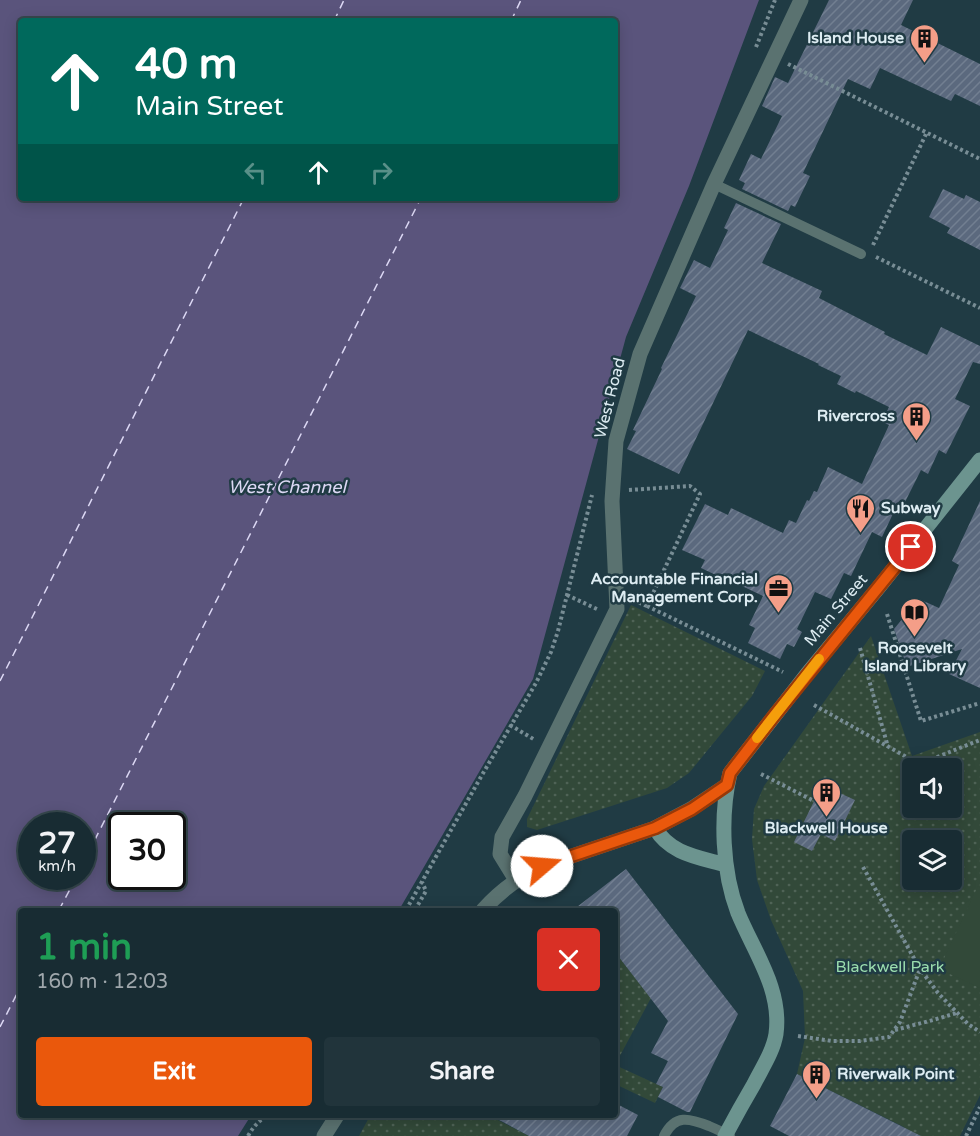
<!DOCTYPE html>
<meta charset="utf-8">
<style>
:root{--surface:#182c33;--page:#21343b;--text:#f1f3f6;--muted:#9fa7ac;--line:#36484e;--accent:#ea580c}
body{margin:0;font-family:"Varela Round",sans-serif;background:var(--page);color:var(--text);height:100vh;display:flex;flex-direction:column;font-size:22px;white-space:nowrap}
*{box-sizing:border-box;margin:0}
p{font-size:20px;color:var(--muted)}
.icon{flex:none;width:33px;height:33px;fill:none;stroke:currentColor;stroke-width:2;stroke-linecap:round;stroke-linejoin:round}
.map{position:relative;flex:1;overflow:hidden}
.panel{position:absolute;left:18px;top:908px;width:600px;height:210px;display:flex;flex-direction:column;background:var(--surface);border-radius:6px;box-shadow:0 3px 15px #0003,0 0 0 2px var(--line)}
.panel>*{flex:none}
.top-card{position:absolute;left:18px;top:18px;width:600px;height:183px;border-radius:6px;box-shadow:0 3px 15px #0003,0 0 0 2px var(--line);background:#00695c;color:#fff;overflow:hidden}
.tools{position:absolute;left:902px;top:758px;display:grid;gap:12px}
.tools a{display:grid;place-items:center;width:60px;height:60px;border-radius:6px;background:var(--surface);box-shadow:0 3px 15px #0003,0 0 0 2px var(--line);font-size:30px}
.speed{position:absolute;left:18px;top:812px;display:flex;gap:12px;font-size:30px;font-weight:700;text-align:center}
.speed>*{display:grid;place-content:center;width:78px;height:78px;border-radius:50%;background:var(--surface);box-shadow:0 3px 15px #0003,0 0 0 2px var(--line);line-height:1}
.speed small{font-size:15px;font-weight:400}
.speed .limit{border:3px solid #111;border-radius:9px;background:#fff;color:#111}
.pin{position:absolute;display:grid;place-items:center;width:51px;height:51px;color:#fff;margin:-26px;border:3px solid #fff;border-radius:50%;box-shadow:0 2px 6px #0007}
.me{position:absolute;width:66px;margin:-33px;rotate:72deg;stroke-linejoin:round;filter:drop-shadow(0 0 4px #0008)}
.turn{display:flex;align-items:center;gap:21px;height:126px;padding:0 18px;font-size:27px}
.turn .icon{width:78px;height:78px;stroke-width:2.5}
.turn b{display:block;font-size:42px;line-height:51px}
.lanes{display:flex;align-items:center;height:57px;padding:0 18px;background:#0003;justify-content:center;gap:30px;direction:ltr}
.lanes .off{opacity:.35}
.round{display:grid;place-items:center;flex:none;width:63px;height:63px;border-radius:6px;background:var(--page)}
.headline{display:flex;align-items:center;justify-content:space-between;height:102px;padding:0 18px}
h1{font-size:36px;font-weight:700;line-height:45px;color:#1e9e55}
.cta{display:flex;gap:12px;margin-top:auto;padding:12px 18px}
.cta a{flex:1;height:69px;border-radius:6px;background:var(--accent);color:#fff;font-size:24px;font-weight:700;line-height:69px;text-align:center}
.cta a+a{background:var(--page);color:var(--text)}
.map>svg:first-child{display:block}
</style>
<div class="map">
<svg width="980" height="1136" viewBox="0 0 980 1136">
<defs>
<pattern id="green-dots" width="8" height="8" patternUnits="userSpaceOnUse" patternTransform="scale(1.5)"><rect width="8" height="8" fill="#324939"/><path d="M2 2h.1M6 6h.1" fill="none" stroke="#4f6356" stroke-width="1.8" stroke-linecap="round"/></pattern>
<pattern id="building-hatch" width="6" height="6" patternUnits="userSpaceOnUse" patternTransform="scale(1.5)"><rect width="6" height="6" fill="#5b697e"/><path d="M-1 1l2-2M0 6l6-6M5 7l2-2" fill="none" stroke="#727f91"/></pattern>
</defs>
<rect width="100%" height="100%" fill="#203b44"/>
<path fill="url(#green-dots)" fill-rule="evenodd" d="M631,605L765,671L752,696L689,773L667,788L537,830L527,827V819Z
M871,636L912,756L980,732V1095L960,1136H909L910,1134L904,1127L797,1074L805,1038L803,991L771,920L757,880L752,839L754,809L764,786ZM912,768H951V807H912ZM912,840H951V879H912Z
M615,952L651,998L615,1065L663,1087L655,1103L615,1084Z
M371,1114L488,1115L529,1136H359Z"/>
<path fill="#324939" d="M978,886L980,888V988L939,969Z"/>
<path fill="#5a547c" fill-rule="evenodd" d="M0,0H759L689,186L626,337L533,679L399,910H21V1114L246,1115L250,1117L238,1136H0ZM21,21H615V198H21ZM32,825H82V876H32ZM122,825H172V876H122Z"/>
<g fill="none" stroke-linecap="round" stroke-linejoin="round">
<path stroke="#dcd8f4" stroke-width="1.5" stroke-dasharray="8 6" stroke-linecap="butt" d="M334,21L344,0
M511,21L521,0
M0,681L244,198
M82,865L421,198
M59,910L77,876
M0,1027L21,986"/>
</g>
<path fill="url(#building-hatch)" d="M829,0H913L901,25L980,64V106L955,94L951,101L880,68L870,89L848,79L803,173L810,176L795,207L791,205L788,211L742,189L745,183L739,180L751,154L761,159L782,116L762,106L775,77L788,83Z
M943,189L964,199L966,195L980,202V250L947,233L950,228L929,217Z
M736,203L781,224L762,263L822,291L819,298L885,332L884,334L927,355L941,327L980,346V364L973,362L955,399L970,406L946,454L939,450L928,474L921,470L904,504L899,501L882,537L872,532L851,576L844,573L831,599L815,592L797,629L802,632L794,647L787,644L780,659L748,643L755,628L749,625L763,596L721,576L720,577L701,568L705,560L682,550L705,504L728,515L731,508L783,533L789,520L796,523L807,500L809,501L814,491L817,492L828,467L862,484L889,425L882,422L889,407L856,391L855,393L837,384L841,376L818,365L819,364L748,330L679,474L627,449L636,431L633,430L662,369L661,368L696,296L680,288L694,260L710,268L728,230L724,228Z
M980,501V688L949,674L962,649L907,667L894,629L919,599L939,608L959,565L952,561Z
M822,785L855,800L835,841L821,834L812,851L794,842Z
M626,869L738,1014L690,1112H687L658,1097L663,1087L656,1084L668,1061L651,1053L668,1021L615,952V910H573Z
M797,1074L921,1136H789L770,1126Z
M615,1103L638,1115L627,1136H529L488,1114H615Z"/>
<g fill="none" stroke-linecap="round" stroke-linejoin="round">
<path stroke="#788d95" stroke-width="4" stroke-dasharray="3 3" stroke-linecap="butt" d="M756,47L775,0
M788,64L980,159
M873,245L927,132
M876,257L980,308
M629,490L690,486L700,494L647,606L635,601
M567,595L599,610
M647,606L783,672
M887,614L921,721L980,703
M860,648L888,747
M814,705L912,760L927,761L980,740
M510,725L535,740
M761,774L814,801
M863,867L920,969L938,993L968,1024L980,1032
M406,910L482,775L536,683L551,652L558,631L592,495
M415,910L426,891L422,882
M895,1030L933,1020L957,1013
M798,1036L832,1041H860L889,1037L900,1022L920,969L943,960
M248,1136C255,1124 261,1118 274,1114
M966,1136L980,1107"/>
<path stroke="#5a7270" stroke-width="10" d="M714,184L861,254
M664,1136C675,1114 689,1118 709,1126C716,1129 723,1132 730,1136"/>
<path stroke="#5a7270" stroke-width="15" d="M516,880L500,854L502,837L525,796L617,609L612,501L616,441L640,354L714,184L801,0
M483,910C500,891 519,877 542,866L655,828L691,809L727,785
M324,1136L338,1114"/>
<path stroke="#6c948f" stroke-width="15" d="M655,828C670,854 698,857 726,865
M725,1136C734,1119 744,1101 754,1084C762,1068 773,1052 776,1034C782,989 754,952 738,913C722,871 720,816 730,773L807,674L879,587L980,460"/>
</g>
<g fill="none" stroke-linecap="round" stroke-linejoin="round">
<defs>
<path id="route" d="M542,866L655,828L692,809L727,785L730,773L774,716L911,547"/>
</defs>
<use href="#route" stroke="#983908" stroke-width="15"/>
<use href="#route" stroke="#ea580c" stroke-width="10"/>
<path stroke="#f59e0b" stroke-width="10" d="M757,738L819,659"/>
</g>
<defs>
<symbol id="building-pin" viewBox="-11 -11 22 30"><path d="M0 17L-7.5 6A9.5 9.5 0 1 1 7.5 6Z" fill="#f49e88" stroke="#203b44"/><path d="M-4-6H4V6H1V3H-1V6H-4ZM-2.5-4.3h1.7v1.8h-1.7ZM.8-4.3h1.7v1.8H.8ZM-2.5-1h1.7V.8h-1.7ZM.8-1h1.7V.8H.8Z" fill="#111"/></symbol>
<symbol id="restaurant-pin" viewBox="-11 -11 22 30"><path d="M0 17L-7.5 6A9.5 9.5 0 1 1 7.5 6Z" fill="#f49e88" stroke="#203b44"/><path d="M-5-6h1v4h1v-4h1v4h1v-4h1v5L-1.5 .5V6h-2V.5L-5-1ZM5-6V6H3V1.5H1.5Q1.5-4 5-6Z" fill="#111"/></symbol>
<symbol id="office-pin" viewBox="-11 -11 22 30"><path d="M0 17L-7.5 6A9.5 9.5 0 1 1 7.5 6Z" fill="#f49e88" stroke="#203b44"/><path d="M-6-3h4V-5.5h4V-3h4V5H-6ZM-1-4.5V-3h2v-1.5ZM-6 0V1H6V0Z" fill="#111"/></symbol>
<symbol id="library-pin" viewBox="-11 -11 22 30"><path d="M0 17L-7.5 6A9.5 9.5 0 1 1 7.5 6Z" fill="#f49e88" stroke="#203b44"/><path d="M-6-4Q-3-5.5-.7-3.5V5Q-3 3-6 4ZM6-4Q3-5.5 .7-3.5V5Q3 3 6 4Z" fill="#111"/></symbol>
</defs>
<g fill-rule="evenodd">
<use href="#building-pin" x="908" y="22" width="33" height="45"/>
<use href="#building-pin" x="900" y="400" width="33" height="45"/>
<use href="#restaurant-pin" x="844" y="492" width="33" height="45"/>
<use href="#office-pin" x="762" y="572" width="33" height="45"/>
<use href="#library-pin" x="898" y="596" width="33" height="45"/>
<use href="#building-pin" x="810" y="776" width="33" height="45"/>
<use href="#building-pin" x="800" y="1058" width="33" height="45"/>
</g>
<g text-anchor="middle" dominant-baseline="central" stroke-width="5" stroke-linejoin="round" paint-order="stroke">
<g font-size="16" font-weight="bold" fill="#ddecf2" stroke="#203b44" text-anchor="end">
<text x="904" y="38">Island House</text>
<text x="895" y="416">Rivercross</text>
<text x="881" y="508" text-anchor="start">Subway</text>
<text x="758" y="579">Accountable Financial<tspan x="758" dy="18">Management Corp.</tspan></text>
<text x="915" y="648" text-anchor="middle">Roosevelt<tspan x="915" dy="18">Island Library</tspan></text>
<text x="826" y="828" text-anchor="middle">Blackwell House</text>
<text x="837" y="1074" text-anchor="start">Riverwalk Point</text>
</g>
<g font-size="16" fill="#ddecf2" stroke="#203b44">
<text transform="translate(610 398) rotate(-76)">West Road</text>
<text transform="translate(836 610) rotate(-50)">Main Street</text>
</g>
<g font-size="16" fill="#9bddae" stroke="#203b44">
<text x="890" y="967">Blackwell Park</text>
</g>
<g font-size="18" font-style="italic" fill="#dcd8f4" stroke="#203b44">
<text x="287" y="487">West Channel</text>
</g>
</g>
</svg>
<div class="tools">
<a><svg class="icon" aria-label="sound" viewBox="0 0 24 24"><path d="M4 9h4l5-4v14l-5-4H4zM17 9q2 3 0 6"/></svg></a>
<a><svg class="icon" aria-label="layers" viewBox="0 0 24 24"><path d="M12 4l9 5-9 5-9-5zM3 14l9 5 9-5"/></svg></a>
</div>
<div class="speed"><div>27<small>km/h</small></div><div class="limit">30</div></div>
<div class="pin" style="left:911px;top:547px;background:#d93025"><svg class="icon" aria-label="arrive" viewBox="0 0 24 24"><path d="M6 21V4h12l-3 4 3 4H6"/></svg></div>
<svg class="me" style="left:542px;top:866px" viewBox="-20 -20 40 40"><circle r="19" fill="#fff"/><path d="M0-13L10 11 0 6-10 11z" fill="#ea580c"/></svg>
<div class="top-card">
<div class="turn"><svg class="icon" aria-label="ahead" viewBox="0 0 24 24"><path d="M12 20V5M6 11l6-6 6 6"/></svg><div><b>40 m</b>Main Street</div></div>
<div class="lanes"><svg class="icon off" aria-label="left" viewBox="0 0 24 24"><path d="M17 20v-9H6M10 6l-5 5 5 5"/></svg><svg class="icon" aria-label="ahead" viewBox="0 0 24 24"><path d="M12 20V5M6 11l6-6 6 6"/></svg><svg class="icon off" aria-label="right" viewBox="0 0 24 24"><path d="M7 20v-9h11M14 6l5 5-5 5"/></svg></div>
</div>
<section class="panel">
<div class="headline"><div><h1>1 min</h1><p>160 m · 12:03</p></div><a class="round" style="background:#d93025;color:#fff"><svg class="icon" aria-label="close" viewBox="0 0 24 24"><path d="M6 6l12 12M18 6L6 18"/></svg></a></div>
<div class="cta"><a>Exit</a><a>Share</a></div>
</section>
</div>
